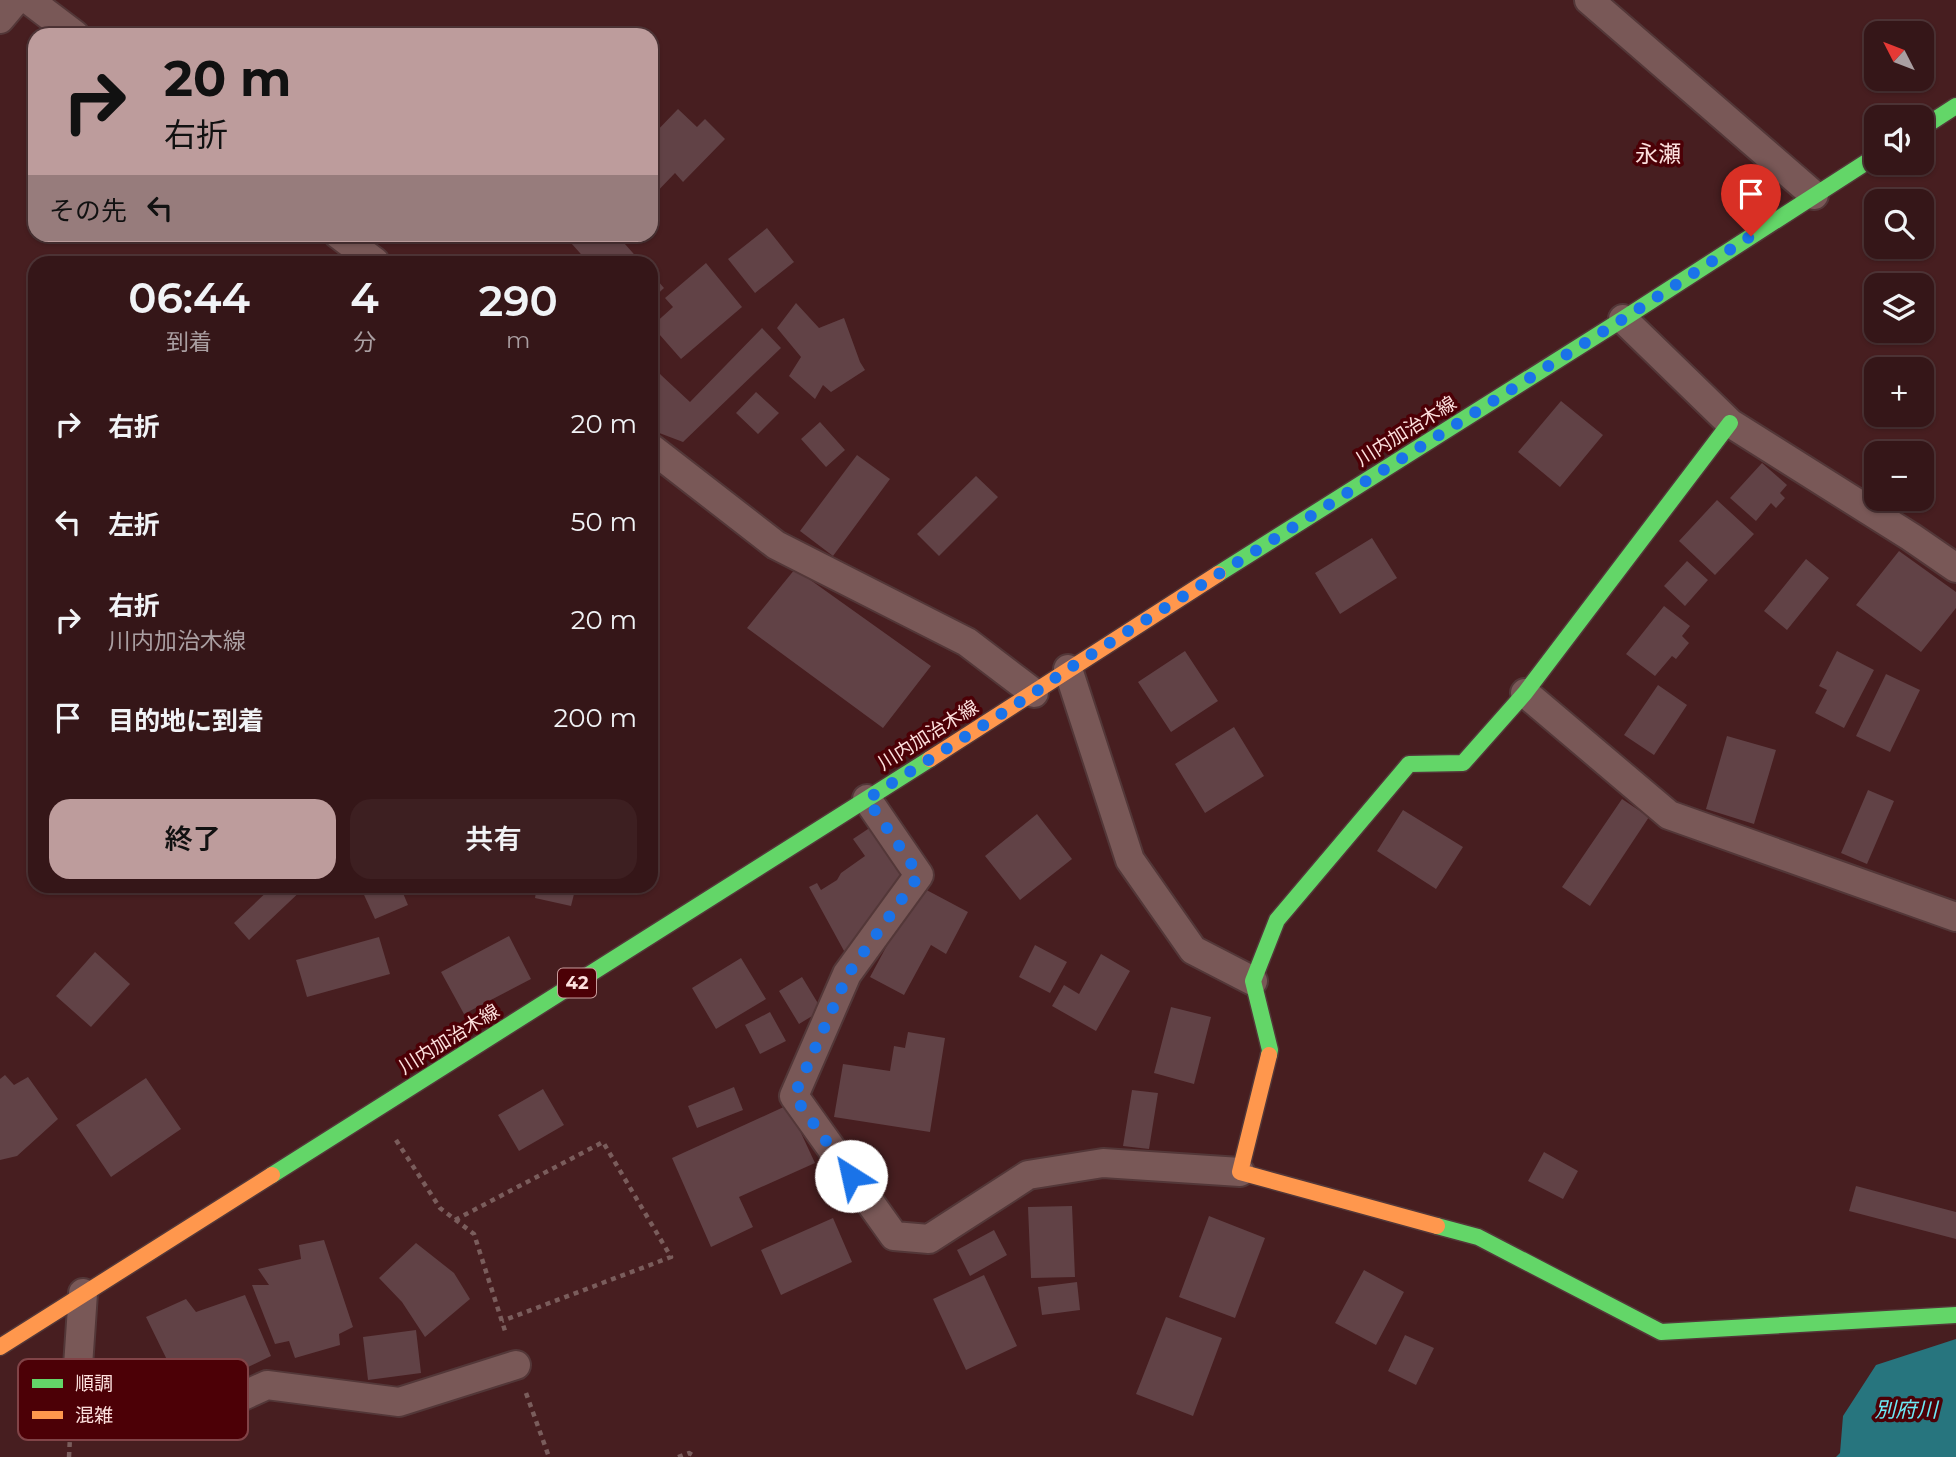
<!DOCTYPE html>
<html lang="ja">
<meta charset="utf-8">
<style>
:root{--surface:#351618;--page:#3d1f21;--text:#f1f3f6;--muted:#aa9fa2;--line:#4f3537;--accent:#bd9c9c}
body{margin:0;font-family:Montserrat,"Noto Sans JP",sans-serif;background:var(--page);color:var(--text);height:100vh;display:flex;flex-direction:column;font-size:26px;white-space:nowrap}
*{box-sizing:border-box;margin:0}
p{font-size:23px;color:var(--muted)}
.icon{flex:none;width:38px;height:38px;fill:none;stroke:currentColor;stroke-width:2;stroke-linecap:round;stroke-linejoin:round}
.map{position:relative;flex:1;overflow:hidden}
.side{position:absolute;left:28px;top:256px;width:630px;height:637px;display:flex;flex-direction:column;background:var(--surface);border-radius:21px;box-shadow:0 2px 5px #0004,0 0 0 2px var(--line)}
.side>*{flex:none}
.banner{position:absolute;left:28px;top:28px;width:630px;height:214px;border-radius:21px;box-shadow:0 2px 5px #0004,0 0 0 2px var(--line);background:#bd9c9c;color:#111;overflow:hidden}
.needle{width:46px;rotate:312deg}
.controls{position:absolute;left:1864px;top:21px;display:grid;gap:14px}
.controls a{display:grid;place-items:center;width:70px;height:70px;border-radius:14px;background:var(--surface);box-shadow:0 2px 5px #0004,0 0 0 2px var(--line);font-size:35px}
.pin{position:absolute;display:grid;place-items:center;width:60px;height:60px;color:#fff;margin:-72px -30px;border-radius:50% 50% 50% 0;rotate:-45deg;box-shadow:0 0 7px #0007}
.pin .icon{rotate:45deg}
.me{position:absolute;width:77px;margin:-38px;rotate:325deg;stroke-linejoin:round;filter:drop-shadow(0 0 5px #0008)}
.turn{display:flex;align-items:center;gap:24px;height:147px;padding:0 21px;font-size:32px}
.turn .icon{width:91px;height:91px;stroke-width:2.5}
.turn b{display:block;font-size:49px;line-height:60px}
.then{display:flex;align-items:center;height:66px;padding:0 21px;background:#0003;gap:14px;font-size:26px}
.eta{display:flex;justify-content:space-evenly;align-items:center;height:119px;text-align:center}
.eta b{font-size:42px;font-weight:600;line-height:49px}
.primary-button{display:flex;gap:14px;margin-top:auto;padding:14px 21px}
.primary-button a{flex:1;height:80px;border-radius:21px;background:var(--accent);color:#111;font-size:28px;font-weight:600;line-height:80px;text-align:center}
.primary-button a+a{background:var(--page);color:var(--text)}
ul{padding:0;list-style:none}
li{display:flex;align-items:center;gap:21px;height:98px;padding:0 21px}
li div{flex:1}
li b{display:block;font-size:26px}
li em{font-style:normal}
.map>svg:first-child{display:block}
</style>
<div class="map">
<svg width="1956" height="1457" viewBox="0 0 1956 1457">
<rect width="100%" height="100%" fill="#471e20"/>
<path fill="#27757e" d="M1956,1339V1457H1836L1840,1453L1843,1416L1876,1365Z"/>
<path fill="#614246" d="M678,109L697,127L705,119L725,139L683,182L675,173L651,198V150L653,148L651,146V137Z
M767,228L794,262L755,293L728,259Z
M563,234H616L641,262H588Z
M706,263L742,307L681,359L652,326L673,307L665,298Z
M651,273L664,288L651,300Z
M796,303L819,328L844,318L860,362L865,370L831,392L823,385L815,399L789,376L801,357L777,328Z
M762,328L781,348L683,442L654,431L658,420L651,413V363L661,375L690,402Z
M756,392L779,413L758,434L736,413Z
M1561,401L1603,435L1560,487L1518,452Z
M820,422L845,450L826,467L801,439Z
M857,455L890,479L833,556L800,531Z
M1762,463L1787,485L1780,493L1785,498L1776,508L1771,503L1756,521L1730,498Z
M976,476L998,497L939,556L917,534Z
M1717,500L1754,534L1715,575L1679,541Z
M1372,538L1397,578L1340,614L1315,573Z
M1899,551L1956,592V608L1921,652L1856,605Z
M1806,559L1829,578L1787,630L1764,611Z
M1687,561L1708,580L1685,606L1664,586Z
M795,569L931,666L883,728L747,628Z
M1664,606L1690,626L1682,636L1689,643L1676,659L1672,656L1655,676L1626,654Z
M1185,651L1218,701L1171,732L1138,682Z
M1837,651L1874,670L1844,728L1815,713L1827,690L1819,686Z
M1886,674L1920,690L1890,752L1856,736Z
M1658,685L1687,705L1654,755L1624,735Z
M1234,727L1264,776L1205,813L1175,764Z
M1727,736L1776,750L1754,824L1706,809Z
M1868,790L1894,801L1867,864L1841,853Z
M1622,799L1649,817L1590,906L1562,887Z
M1403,810L1463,847L1436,889L1377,851Z
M1037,814L1072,859L1020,900L985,856Z
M877,823L912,876H901L898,880L900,887L849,960L809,887L817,883L821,890L837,880L841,873L865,856L853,839Z
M240,886H259L249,895Z
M273,886H306L249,940L234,923Z
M360,886H400L408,905L375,919Z
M537,886H576L571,906L535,898Z
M919,886L968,912L946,954L931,945L904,995L870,977Z
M509,936L531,979L464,1014L441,972Z
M379,937L390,974L307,997L296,960Z
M1035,945L1067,962L1050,993L1019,977Z
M95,952L130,984L91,1027L56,996Z
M1101,954L1130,971L1096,1031L1052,1006L1064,985L1079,994Z
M741,958L766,999L716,1029L692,988Z
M802,977L822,1010L799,1024L779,991Z
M1171,1007L1211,1017L1194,1084L1154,1073Z
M770,1012L786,1041L760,1054L745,1025Z
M908,1032L945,1038L930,1132L834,1117L843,1064L890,1071L894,1046L905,1048Z
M5,1075L14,1085L28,1077L58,1119L17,1156L0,1160V1079Z
M146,1078L181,1129L111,1177L76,1125Z
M734,1087L743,1110L697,1128L688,1106Z
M543,1089L564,1125L519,1151L498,1115Z
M1132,1090L1158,1093L1149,1149L1123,1146Z
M788,1105L815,1163L739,1197L753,1227L711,1247L672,1158Z
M1544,1152L1578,1171L1563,1199L1528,1181Z
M1856,1186L1956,1212V1239L1849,1211Z
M1072,1206L1075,1277L1031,1278L1028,1207Z
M1209,1216L1265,1238L1235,1318L1179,1297Z
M833,1218L852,1262L781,1295L761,1250Z
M994,1230L1007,1255L970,1276L957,1250Z
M324,1240L353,1327L339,1334L340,1345L295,1358L289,1341L275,1344L252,1285H269L258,1269L301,1259L299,1245Z
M416,1243L454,1273L470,1299L425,1337L402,1302L379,1278Z
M1364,1270L1404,1292L1376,1345L1335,1323Z
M984,1275L1017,1346L966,1370L933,1299Z
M1077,1282L1080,1310L1042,1315L1038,1287Z
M245,1295L271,1356L223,1379L220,1396L187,1408L171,1368L146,1317L186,1299L196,1312Z
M1166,1317L1222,1338L1193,1416L1136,1394Z
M416,1330L421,1373L368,1380L363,1337Z
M1405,1335L1434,1348L1416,1385L1388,1371Z"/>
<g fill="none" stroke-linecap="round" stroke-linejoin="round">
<defs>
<path id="street" d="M29,0L75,35
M1589,0L1814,195
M0,19L16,0
M338,234L375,262
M1623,319L1730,423L1911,537L1956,568
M651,448L776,545L967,642L1034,693
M1068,669L1130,860L1193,950L1253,981
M1525,693L1669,815L1956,917
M867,799L919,875L847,974L794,1096L894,1236L929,1239L1028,1175L1103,1163L1240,1172
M83,1293L78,1366L72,1405L97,1418L190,1420L267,1385L399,1402L516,1365"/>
<path id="fast" d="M1922,128L1956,106
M1218,574L1623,319L1876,156
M1269,1055L1270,1050L1253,981L1277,920L1409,764L1463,763L1525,693L1730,423
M272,1175L930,759
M1437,1226L1478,1237L1661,1332L1956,1315"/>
<path id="slow" d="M930,759L1218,574
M1269,1055L1240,1172L1437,1226
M0,1347L272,1175"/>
</defs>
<use href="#street" stroke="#533738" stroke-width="32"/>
<use href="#fast" stroke="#533738" stroke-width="19"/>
<use href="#slow" stroke="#533738" stroke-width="19"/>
<path stroke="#7a5d5c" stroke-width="4.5" stroke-dasharray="5 5" stroke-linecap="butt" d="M396,1140L440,1208L474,1234L506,1334
M455,1220L603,1142L671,1257L502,1321
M526,1393L549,1457
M69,1457L70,1437
M678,1457L689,1453L696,1457"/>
<use href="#street" stroke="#795857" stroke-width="28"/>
<use href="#fast" stroke="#63d668" stroke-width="16"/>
<use href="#slow" stroke="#ff974d" stroke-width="16"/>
</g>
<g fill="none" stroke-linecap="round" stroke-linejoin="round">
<path stroke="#1a73e8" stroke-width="12" stroke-dasharray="0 21.6" d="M851,1176L794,1096L848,974L919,875L867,799L1034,693L1068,669L1623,319L1751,236"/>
</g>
<g text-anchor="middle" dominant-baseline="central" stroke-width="7" stroke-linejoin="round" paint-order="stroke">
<rect fill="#4c0006" stroke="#c89d9d" stroke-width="2" x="558" y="968.5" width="38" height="29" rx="5"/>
<g font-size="18" font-weight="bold" fill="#fde0de">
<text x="577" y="983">42</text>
</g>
<g font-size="19" fill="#fde0de" stroke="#4c0006">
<text transform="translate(1406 431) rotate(-32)">川内加治木線</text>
<text transform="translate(928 735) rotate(-32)">川内加治木線</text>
<text transform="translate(449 1039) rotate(-32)">川内加治木線</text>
</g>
<g font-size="21" font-style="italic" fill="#6ceaf7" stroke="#4c0006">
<text x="1906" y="1409">別府川</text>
</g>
<g font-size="23" fill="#fde0de" stroke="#4c0006">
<text x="1658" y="154">永瀬</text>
</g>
</g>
<rect x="18" y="1359" width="230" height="81" rx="10" fill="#4c0006" stroke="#814347" stroke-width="2"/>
<rect x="32" y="1379" width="31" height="9" fill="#63d668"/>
<rect x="32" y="1411" width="31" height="8" fill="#ff974d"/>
<g font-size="19" fill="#fde0de">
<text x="75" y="1390">順調</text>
<text x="75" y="1422">混雑</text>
</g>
</svg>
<div class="controls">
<a><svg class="needle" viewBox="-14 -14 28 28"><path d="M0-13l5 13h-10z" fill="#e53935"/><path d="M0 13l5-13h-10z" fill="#aa9fa2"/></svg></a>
<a><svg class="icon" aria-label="sound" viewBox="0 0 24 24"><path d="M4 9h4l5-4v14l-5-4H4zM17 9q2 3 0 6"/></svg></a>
<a><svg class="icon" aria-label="search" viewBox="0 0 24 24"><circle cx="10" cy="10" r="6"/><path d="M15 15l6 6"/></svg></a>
<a><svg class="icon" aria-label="layers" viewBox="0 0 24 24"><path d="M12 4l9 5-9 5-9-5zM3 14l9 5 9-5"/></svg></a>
<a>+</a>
<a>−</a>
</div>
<div class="pin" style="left:1751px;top:236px;background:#d93025"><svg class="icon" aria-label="arrive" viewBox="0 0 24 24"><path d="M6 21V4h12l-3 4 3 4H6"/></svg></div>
<svg class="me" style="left:851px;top:1176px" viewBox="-20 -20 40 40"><circle r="19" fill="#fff"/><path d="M0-13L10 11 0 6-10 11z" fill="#1a73e8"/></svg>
<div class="banner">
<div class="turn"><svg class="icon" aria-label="right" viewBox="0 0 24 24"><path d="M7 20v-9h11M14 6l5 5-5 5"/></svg><div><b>20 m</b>右折</div></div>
<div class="then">その先<svg class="icon" aria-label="left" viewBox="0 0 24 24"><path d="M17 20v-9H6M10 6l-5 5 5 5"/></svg></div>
</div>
<section class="side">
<div class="eta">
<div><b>06:44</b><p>到着</p></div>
<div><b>4</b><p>分</p></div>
<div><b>290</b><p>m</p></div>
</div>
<ul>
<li><svg class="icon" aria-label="right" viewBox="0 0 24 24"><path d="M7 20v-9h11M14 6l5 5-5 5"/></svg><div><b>右折</b></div><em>20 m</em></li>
<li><svg class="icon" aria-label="left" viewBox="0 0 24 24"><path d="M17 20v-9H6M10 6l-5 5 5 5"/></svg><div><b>左折</b></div><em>50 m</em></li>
<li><svg class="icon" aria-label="right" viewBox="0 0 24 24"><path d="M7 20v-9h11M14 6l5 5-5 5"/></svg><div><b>右折</b><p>川内加治木線</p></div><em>20 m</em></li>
<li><svg class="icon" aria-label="arrive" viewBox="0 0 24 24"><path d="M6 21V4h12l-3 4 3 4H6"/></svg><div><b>目的地に到着</b></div><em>200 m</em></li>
</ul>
<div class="primary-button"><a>終了</a><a>共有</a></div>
</section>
</div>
